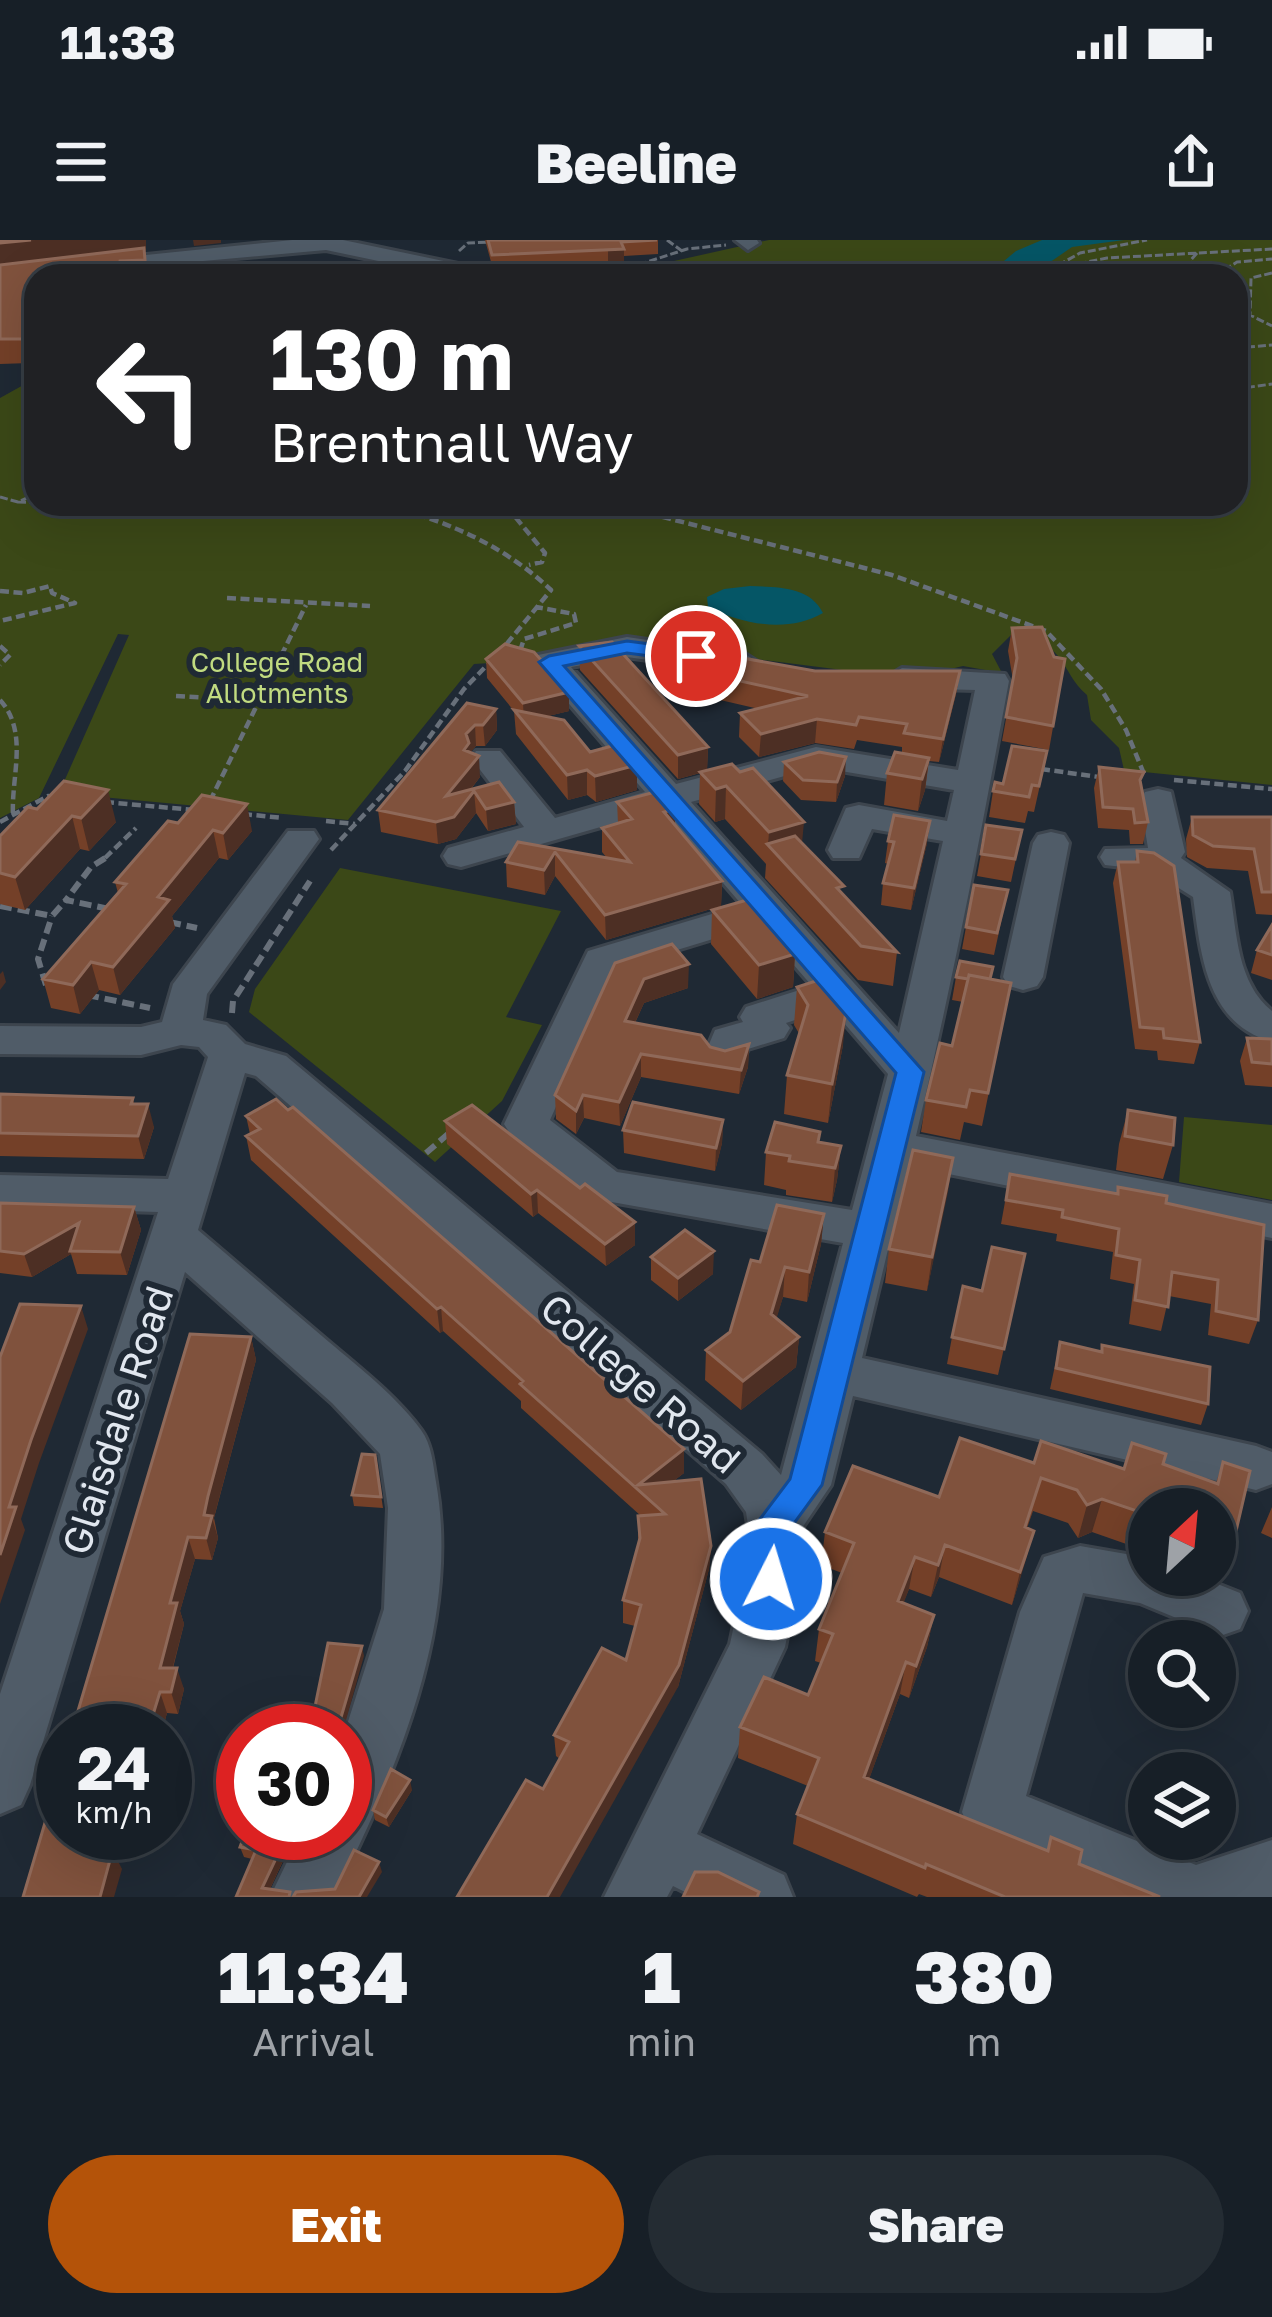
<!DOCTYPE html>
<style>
:root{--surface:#171f27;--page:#242c33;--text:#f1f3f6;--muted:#9ea2a7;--line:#363d44;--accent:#b45309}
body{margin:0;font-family:"Golos Text",sans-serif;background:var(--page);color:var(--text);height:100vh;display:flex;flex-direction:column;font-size:45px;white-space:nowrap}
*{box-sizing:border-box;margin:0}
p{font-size:39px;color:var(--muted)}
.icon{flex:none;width:66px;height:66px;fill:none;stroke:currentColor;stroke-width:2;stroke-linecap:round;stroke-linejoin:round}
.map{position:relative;height:1657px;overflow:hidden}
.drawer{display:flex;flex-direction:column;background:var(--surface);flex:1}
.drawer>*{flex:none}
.banner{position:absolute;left:24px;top:24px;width:1224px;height:252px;border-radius:36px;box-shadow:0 12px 48px #0002,0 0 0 3px var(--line);background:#202124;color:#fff;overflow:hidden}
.needle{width:78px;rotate:26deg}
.controls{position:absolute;left:1128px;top:1248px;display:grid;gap:24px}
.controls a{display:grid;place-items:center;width:108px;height:108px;border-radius:50%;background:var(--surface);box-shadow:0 12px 48px #0002,0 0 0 3px var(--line);font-size:60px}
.speed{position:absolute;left:36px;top:1464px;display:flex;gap:24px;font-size:60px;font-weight:700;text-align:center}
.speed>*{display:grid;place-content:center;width:156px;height:156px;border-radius:50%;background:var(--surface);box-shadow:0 12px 48px #0002,0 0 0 3px var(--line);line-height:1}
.speed small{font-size:30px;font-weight:400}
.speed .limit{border:18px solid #d22;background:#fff;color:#111}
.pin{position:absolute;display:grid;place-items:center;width:102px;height:102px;color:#fff;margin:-51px;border:6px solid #fff;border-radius:50%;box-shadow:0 3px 12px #0007}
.me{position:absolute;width:132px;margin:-66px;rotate:5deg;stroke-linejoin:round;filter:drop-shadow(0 0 9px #0008)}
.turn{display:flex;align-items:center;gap:42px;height:252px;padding:0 48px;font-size:54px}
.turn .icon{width:156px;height:156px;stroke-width:2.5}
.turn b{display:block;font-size:84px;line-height:102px}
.eta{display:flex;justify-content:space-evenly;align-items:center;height:204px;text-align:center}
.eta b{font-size:72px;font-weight:800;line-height:84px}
.cta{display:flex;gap:24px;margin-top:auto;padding:24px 48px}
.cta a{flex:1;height:138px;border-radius:72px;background:var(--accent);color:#fff;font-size:48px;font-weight:800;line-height:138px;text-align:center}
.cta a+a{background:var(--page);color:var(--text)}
.status{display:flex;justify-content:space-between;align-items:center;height:84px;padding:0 60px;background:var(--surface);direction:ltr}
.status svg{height:33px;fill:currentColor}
header{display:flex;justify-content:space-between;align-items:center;height:156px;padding:0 48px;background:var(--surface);font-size:54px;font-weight:800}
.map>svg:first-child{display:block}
</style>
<div class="status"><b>11:33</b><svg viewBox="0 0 49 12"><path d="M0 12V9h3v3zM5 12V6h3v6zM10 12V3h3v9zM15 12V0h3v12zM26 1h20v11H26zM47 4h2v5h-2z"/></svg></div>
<header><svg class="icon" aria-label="menu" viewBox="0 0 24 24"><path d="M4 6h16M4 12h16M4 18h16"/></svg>Beeline<svg class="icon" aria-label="share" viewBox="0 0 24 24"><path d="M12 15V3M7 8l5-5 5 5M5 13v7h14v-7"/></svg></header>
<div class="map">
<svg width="1272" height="1657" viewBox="0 0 1272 1657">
<rect width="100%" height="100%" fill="#1f2934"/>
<path fill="#3b4817" d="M769,0H1272V545L1124,530L1119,508L1091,480L1087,455C1072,442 1069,430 1058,416C1048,403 1031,397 1016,390L992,414L1002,433L963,426L929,434L866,433L694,411L474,424L348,580L59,553L129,395L118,394L39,558L0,578V158L36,138V264H1236V36H606Z
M340,628L561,671L506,777L542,785L502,861L435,922L249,772L255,749Z
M1184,877L1272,885V960L1179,942Z"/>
<path fill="#055666" d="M1042,0H1124L1072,7L1030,36H986L1016,11Z
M750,346C777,347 810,346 823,373C789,393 743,385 708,367L707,357L724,349Z"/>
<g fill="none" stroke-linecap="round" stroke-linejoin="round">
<defs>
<path id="minor" d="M292,0H343L458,24L469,31L466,36H450L326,10L36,36V40L0,44V30Z
M735,0H757L759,3L748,10Z
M627,397L745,414L761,424L745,434L627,417L571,427L676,544L816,507L958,530L975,450L902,448L886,438L902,428L1005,434L1009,441C981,594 952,745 916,896L1272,964V998L908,926L862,1118L1256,1206L1272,1212V1244L1256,1250L853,1156L831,1245L802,1288L805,1304L785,1407L697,1594L784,1635L793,1657H695L673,1646L667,1657H604L730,1404L751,1304L746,1272L726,1244L256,836L245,833L198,990C242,1027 285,1065 329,1102C361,1129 397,1157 421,1190C432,1205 433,1225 436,1242C461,1385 395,1535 334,1657H270L301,1593H345V1491L384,1369L388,1268L380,1214L332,1163L185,1032L30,1545L21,1565L0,1574V1454L158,972L0,967V935L168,939L208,817L199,807L181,805L141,815L0,814V786L141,787L162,782L173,744L288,591H314L319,599L207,754L203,780L226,785L245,804L286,816L762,1214L781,1235L843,1003L589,958L511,895L504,884L588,711L742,665L660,570L461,627L448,624L443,616L448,608L524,587L471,518L476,511H500L555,578L645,552L533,422L538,415ZM817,527L954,550L947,581L859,565L846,568L828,610L833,618H859L872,589L943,601L899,793L691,562ZM759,685L812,746L746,767L740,777L743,782L715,790L704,816L710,826L725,830L740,826L748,809L784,798L790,788L786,783L831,768L888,834L852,970L617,932L550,880L618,728Z
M1158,549L1171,552L1185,612L1181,618L1230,652C1237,693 1237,743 1272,771V802C1206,783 1201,715 1193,657L1150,630L1105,625L1100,617L1105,609L1148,608L1140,560L1145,552Z
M1051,592L1064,595L1069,603L1043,737L1037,746L1023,750L1009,746L1003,737L1033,603L1038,595Z
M1080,1306L1149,1318V1335H1195L1240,1353L1248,1371L1240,1389L1220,1396L1140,1363L1083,1353L1026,1556L1196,1625L1272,1600V1657H1124L971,1593L962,1572L1020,1372L1044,1317Z"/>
</defs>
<use href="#minor" stroke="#3d454e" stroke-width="6"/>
<path stroke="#68707a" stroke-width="3" stroke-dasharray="8 3" stroke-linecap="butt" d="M667,0L682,11
M459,11L468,3L491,2
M1197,13L1190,21L1194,29L1215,36
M1272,33L1251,38L1250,75L1272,86
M479,34L500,36
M530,36L619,31L687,9L726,5
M1039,36L1080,13L1147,0
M1065,36L1067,26L1107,18L1272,9
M1215,36L1237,22L1272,19
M1236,108L1272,105
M1236,149L1272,144
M0,257L18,262L36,254
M18,262L82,264
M381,264L403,270
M505,264L509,270
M613,264L635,270"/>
<path stroke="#68707a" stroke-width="4.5" stroke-dasharray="9 4.5" stroke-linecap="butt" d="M391,267C450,282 506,307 551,350L505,406
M507,267L545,313L542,322L529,325
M623,267L892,335L1046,391L1101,449L1126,490L1144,534
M0,351L23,353L50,346L52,353L75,363L0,381
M227,358L370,366
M0,406L10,415L0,425
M520,411L524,399L576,383L574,374L536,367
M176,456L278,462
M0,460C29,492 11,536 13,575
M1041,529L1099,537
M1174,540L1272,549
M210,561L306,365
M105,562L194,570
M243,574L283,578
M326,581L355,584
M0,582L48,556L56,557
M331,610L405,531L464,449L492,420
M105,618L136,588"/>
<path stroke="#68707a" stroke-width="6" stroke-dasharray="12 6" stroke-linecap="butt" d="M0,666L52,676L66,660
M109,669L66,660L91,627L110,615
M169,682L197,688
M46,745L38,719L52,676
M87,755L150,768
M232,773L233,761L310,641
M426,913L448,894"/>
<use href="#minor" fill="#505c68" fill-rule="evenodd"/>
</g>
<path fill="#744028" d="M0,0H146V10L144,11L148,36H36V102L32,103L30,123L0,124Z
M459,0H658V14L624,16V23L493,29L485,0Z
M1012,388L1054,417L1065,419L1049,510L1002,501L1013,440L1008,411Z
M579,406L708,507L707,530L802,603L843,654L897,712L893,746L858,740L765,638L766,624L725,579L715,582L699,564L700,533L678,539L580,430Z
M486,419L569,471L548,476L637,550L596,562L587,555L568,560L516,494L514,471L487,438Z
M677,427L815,431H960L956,454L939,522L929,521L925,550L918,571L884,565L887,533L902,513V507L857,500L854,509L815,503L759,517L739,497L740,473L759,469L677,450Z
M467,463L496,469L497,490L485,506H476L470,512L480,537L471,549L514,562L516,584L488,591L476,573L456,599L438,604L381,592L378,570Z
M784,522L845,536L836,562L801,560L783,541Z
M1099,527L1148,582L1143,604H1130L1129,590L1098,588L1094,548Z
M1042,536L1034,572L1028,571L1025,583L989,577L993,551L1003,544Z
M617,562L675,584L722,641L721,666L606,700L555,636L545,655L507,647L506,622L518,602L607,618L602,612V588L618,583Z
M28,567L116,582L89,611L80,609L25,670L0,664V596Z
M1192,577H1272V675L1256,674L1248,631L1207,628L1187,617L1186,599Z
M168,581L252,591L228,620L219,618L172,676L175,688L120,755L99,750L80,774L51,768L43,739L118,653L115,642Z
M986,585L1022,590L1011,642L977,636Z
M888,601L927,603L911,670L881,665L883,643L889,624L885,623Z
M1137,611L1200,802L1194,824L1158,820L1157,811L1135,809L1113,643L1118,622H1135Z
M1008,650L994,715L962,709L966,687Z
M712,670L795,714L793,747L757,759L711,704Z
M1272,685V740L1251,733L1257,710Z
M672,704L688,748L644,763L635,783L725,811L749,804L748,827L739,854L641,837L620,886L584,878L576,894L556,879L555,855Z
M956,737L990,739L1011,743L982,886L964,882L960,900L921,892L926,860L952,806L963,762L952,760Z
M797,747L843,805L828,883L784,874L787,835L800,795L794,785Z
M1247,798L1272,799V847L1245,845L1240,821Z
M0,854L133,858L134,864L154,887L144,919L0,916Z
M1128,870L1173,905L1163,939L1116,930L1119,904Z
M246,876L684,1209V1233L672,1242L711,1306L709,1329L678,1447L543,1549L560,1519L556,1516L554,1495L626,1420L635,1386L623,1383V1360L638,1304V1276H641L521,1168V1161L443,1091L440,1093L251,920L246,896L250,894Z
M723,880L722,903L715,931L624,913L623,890Z
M445,881L635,1005L606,1026L538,973L533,977L447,904Z
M819,902L841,906L837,940L832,962L786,955V950L764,945L766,912Z
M953,918L927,1051L885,1043L889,1009Z
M1010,934L1166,963L1258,1080L1249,1104L1208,1095L1211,1064L1169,1056L1161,1091L1129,1084L1134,1044L1110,1039L1113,1012L1056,1001L1057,994L1001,984Z
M0,963L134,967L141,990L127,1035L77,1034L71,1014L32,1037L0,1033Z
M824,974L821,1004L807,1062L783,1057L776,1078L799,1097L796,1127L741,1170L705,1140L706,1110L730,1092L760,1022Z
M1025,1014L998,1135L947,1124L952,1097L982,1051Z
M651,1017L713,1034L678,1061L651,1040Z
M251,1097L256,1120L214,1278L218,1298L212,1320L195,1319L180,1371L184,1384L173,1428L184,1449L178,1474L167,1473L162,1491H72Z
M1060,1102L1100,1112L1102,1105L1208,1164L1201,1185L1050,1149Z
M375,1215L383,1268L354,1266L352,1255Z
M1223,1222L1233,1304L1220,1337L1215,1335V1269H1149V1313L1131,1310L1132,1306L1092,1292L1078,1298L1068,1283L1033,1271L1027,1288L1034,1291L1012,1365L939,1337L931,1357L909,1349L903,1363L934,1375L927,1407L909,1458L900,1454L869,1539L1047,1611L1051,1597L1079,1624L1160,1657H927L919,1654L917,1657L793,1604L797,1574L808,1546L738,1518L740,1487L808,1455L821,1423L815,1421L819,1389L842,1333L821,1325L825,1292L939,1257L1034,1223L1124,1229L1163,1224L1216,1243Z
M1272,1267V1298L1261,1293Z
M412,1550L389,1587L375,1580L373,1570Z
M245,1593H296L270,1649L236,1657L252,1619L244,1617L240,1607Z"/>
<path fill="#4d2f24" d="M31,0H146V10L144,11L148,36L145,20L0,27V3Z
M193,0H221V3L194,6Z
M624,9V23L608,24V10Z
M36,78V102L32,103L30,123L24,99L27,79Z
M960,431L956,454L939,522L943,499Z
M569,452V471L524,482L523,463Z
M496,469L497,490L485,506L483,485Z
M817,479L815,503L759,517L761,494Z
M475,485L476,506L470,513L464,510L466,494Z
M708,507L707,531L678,539V515Z
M479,516L480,537L448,578L446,556Z
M846,517L845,536L836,562L837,542Z
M929,518L925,550L918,571L922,539Z
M637,525V550L596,562L595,536Z
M587,530V555L568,560L567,535Z
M726,546L725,579L715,582L716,549Z
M108,550L116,582L89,611L81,578Z
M474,551L476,573L456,599L438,604L436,582Z
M514,562L516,584L488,591L486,569Z
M247,564L252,591L228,620L223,593Z
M675,569V593L664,572Z
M72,576L80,609L25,670L15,637Z
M930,581L927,603L911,670L914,648Z
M804,582L801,614L768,605L769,592Z
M213,590L219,618L172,676L175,688L120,755L113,727L158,657Z
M555,612V636L545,655L544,630Z
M722,641L721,666L606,700L605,675Z
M795,714L793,747L757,759L759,725Z
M91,722L99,750L80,774L73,745Z
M689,724L688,748L644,763L625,804V781L644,739Z
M3,731L6,742L0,750V734Z
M847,767L843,805L828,883L832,844Z
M749,804L748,827L739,854L741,830Z
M641,814V837L620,886L619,862Z
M583,855L584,878L576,894V871Z
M148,864L154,887L144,919L138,896Z
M723,880L722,903L715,931L716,908Z
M841,906L837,940L832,962L835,928Z
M953,918L948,952L927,1051L932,1017Z
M537,950L538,973L533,977L531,954Z
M134,967L141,990L127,1035L120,1012Z
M824,974L821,1004L807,1062L809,1032Z
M635,982V1005L606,1026L605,1004Z
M79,983L70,1011L71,1014L32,1037L24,1014Z
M714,1011L713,1034L678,1061V1038Z
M785,1027L783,1057L769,1104L771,1074Z
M81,1066L88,1089L39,1223L21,1279L25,1290L0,1364V1315L9,1267L31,1200Z
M441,1067L443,1091L440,1093L437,1069Z
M251,1097L256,1120L213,1281L218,1298L212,1320L206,1298L204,1275Z
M799,1097L796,1127L741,1170L743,1141Z
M684,1209V1233L649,1260L638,1245Z
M1102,1259L1092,1292L1078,1298L1087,1265Z
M1034,1291L1025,1323L1012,1365L1020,1332Z
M188,1297L195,1319L180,1371L184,1384L167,1449L160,1428L170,1363Z
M945,1305L939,1337L931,1357L938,1325Z
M711,1306L709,1329L678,1447L560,1657H547Z
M915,1317L909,1349L892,1394L898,1361Z
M934,1375L927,1407L909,1458L916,1426Z
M362,1406L364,1416L343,1491H337Z
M906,1422L900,1454L859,1567L864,1537Z
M177,1428L184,1449L178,1474L171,1452Z
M160,1452L167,1473L162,1491H148Z
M410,1540L412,1550L389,1587L386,1577Z
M110,1593H124L117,1619L122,1629L114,1657H100L106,1609Z
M288,1593H296L266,1657L262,1648Z
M379,1622L382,1632L367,1657H359Z"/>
<path fill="#80523d" stroke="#8f6959" stroke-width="3" d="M0,0H31L0,3Z
M488,0H657L621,2L624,9L492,15Z
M144,8L145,20L120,21L118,36H36V78L27,79L24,99H0V25Z
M1042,387L1054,417L1065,419L1053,486L1006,477L1017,418L1012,388Z
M612,402L708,507L678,515L579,406Z
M505,404L534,412L569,452L523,463L486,419Z
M692,409L815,431H960L943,499L904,493L907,484L859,477L856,485L817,479L761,494L740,473L808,456L677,427Z
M467,463L496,469L483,485H475L466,494L469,503L464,510L479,516L446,556L499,542L514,562L486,569L474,551L454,577L436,582L378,570Z
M514,470L564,480L590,512L619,504L637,525L595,536L587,530L567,535Z
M1012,506L1047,511L1039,546L1032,545L1029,557L993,551L995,542L1003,544Z
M819,512L846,517L837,542L803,540L784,522Z
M895,512L929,518L922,539L887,533Z
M732,524L740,532L753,528L804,582L769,592L726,546L716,549L700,532Z
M1099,527L1144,532L1140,540L1148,582L1135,583L1133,569L1103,567Z
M64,541L108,550L81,578L72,576L15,637L0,633V596L28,567L37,569Z
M659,551L675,569L664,572L722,641L605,675L555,612L544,630L506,622L518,602L630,622L602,588L632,579L617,562Z
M202,555L247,564L223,593L213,590L158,657L169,660L113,727L91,722L73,745L43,739L126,644L115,642L168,581L178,583Z
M894,575L930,581L914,648L883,643L894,602L888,601Z
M1192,577H1272V652H1262L1254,609L1213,606L1193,595Z
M986,585L1022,590L1015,619L981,614Z
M795,596L844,646L837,648L897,712L861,706L767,604Z
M1137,611L1154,613L1174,626L1200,802L1164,798L1163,789L1140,787L1118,622H1138Z
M974,645L1008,650L997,693L966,687Z
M747,660L795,714L759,725L712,670Z
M1272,685V715L1257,710Z
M672,704L689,724L644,739L625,781L701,795L710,807L725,811L749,804L741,830L641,814L619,862L583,855L576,871L555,855L615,723Z
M960,721L993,727L990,739L969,735L968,739L956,737Z
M969,735L1011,743L988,853L970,850L966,867L926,860L940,803L952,806Z
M822,739L847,767L832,844L787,835L808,765L797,747Z
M1247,798L1272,799V824L1252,822Z
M0,854L133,858L131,864H148L138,896L0,893Z
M276,859L288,870L293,867L684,1209L638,1245L701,1239L711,1306L679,1425L547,1657H457L526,1540L543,1549L569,1502L554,1495L602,1408L626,1420L641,1365L623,1360L640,1298L638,1276L665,1274L520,1144L523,1141L480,1102L441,1067L437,1069L246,896L260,889L246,876Z
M633,862L723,880L716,908L623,890Z
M472,865L580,948L585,944L635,982L605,1004L537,950L531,954L445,881Z
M1128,870L1175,878L1173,905L1125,896Z
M775,882L820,892L818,902L841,906L835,928L789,921L790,916L766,912Z
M913,910L953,918L932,1017L889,1009Z
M1010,934L1118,954V947L1167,956L1166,963L1264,985L1258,1080L1216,1071L1218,1040L1172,1032L1168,1067L1135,1060L1140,1020L1116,1015L1119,989L1062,977L1063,970L1006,960Z
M0,963L134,967L120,1012L70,1011L79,983L24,1014L0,1011Z
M777,965L824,974L809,1032L785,1027L771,1074L799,1097L743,1141L706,1110L730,1092L751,1020L760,1022Z
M685,990L714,1011L678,1038L651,1017Z
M992,1007L1025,1014L1004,1109L952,1097L963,1046L982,1051Z
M20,1064L81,1066L31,1200L9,1267H16L0,1315V1117Z
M190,1094L251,1097L208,1256L204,1275L212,1276L206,1298L188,1297L170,1363H177L160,1428H177L171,1452H160L148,1491H72Z
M1060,1102L1102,1112V1105L1210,1127L1208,1164L1056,1128Z
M960,1198L1034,1223L1041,1201L1124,1229L1132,1203L1166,1214L1163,1224L1218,1244L1223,1222L1250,1231L1233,1304L1215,1298V1269H1149V1279L1141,1277L1143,1273L1102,1259L1087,1265L1077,1250L1041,1238L1025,1287L1034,1291L1020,1332L945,1305L938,1325L915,1317L898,1361L934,1375L916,1426L906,1422L864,1537L1048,1611L1051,1597L1082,1610L1079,1624L1160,1657H1005L926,1624L925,1628L797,1574L819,1518L740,1487L764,1437L808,1455L833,1394L819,1389L854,1303L825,1292L853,1226L939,1257Z
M362,1214L375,1215L381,1257L352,1255Z
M328,1403L362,1406L337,1491H310Z
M63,1522V1593H110L106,1609H113L100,1657H23Z
M391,1529L410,1540L386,1577L373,1570Z
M245,1593H288L262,1648L290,1652L289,1657H236L256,1610L240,1607Z
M354,1610L379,1622L359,1657H293L296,1652L335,1649Z
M695,1632H718L759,1652L757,1657H683Z"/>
<path fill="#1a73e8" stroke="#114b97" stroke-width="3" d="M627,401L696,410L706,416L696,422L627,413L564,426L924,832L822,1245L792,1286C796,1308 793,1329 784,1350L771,1354L759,1350C750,1330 761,1305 757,1283L790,1239L896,833L539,422L549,416Z"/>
<g text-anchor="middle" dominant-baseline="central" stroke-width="12" stroke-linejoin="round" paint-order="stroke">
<g font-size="27" fill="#c1db80" stroke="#1f2934">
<text x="277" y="422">College Road<tspan x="277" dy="31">Allotments</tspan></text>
</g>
<g font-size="39" fill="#e1e7ef" stroke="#1f2934">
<text transform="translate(641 1143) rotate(41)">College Road</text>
<text transform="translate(117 1180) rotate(-72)">Glaisdale Road</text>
</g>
</g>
</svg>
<div class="controls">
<a><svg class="needle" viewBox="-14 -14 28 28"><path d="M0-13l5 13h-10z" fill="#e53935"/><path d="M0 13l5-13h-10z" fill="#9ea2a7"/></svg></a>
<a><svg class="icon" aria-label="search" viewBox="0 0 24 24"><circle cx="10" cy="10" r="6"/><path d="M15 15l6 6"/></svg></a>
<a><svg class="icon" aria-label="layers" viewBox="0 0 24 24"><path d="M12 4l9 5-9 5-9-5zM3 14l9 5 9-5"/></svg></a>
</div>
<div class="speed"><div>24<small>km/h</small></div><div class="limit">30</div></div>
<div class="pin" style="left:696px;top:416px;background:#d93025"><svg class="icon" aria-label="arrive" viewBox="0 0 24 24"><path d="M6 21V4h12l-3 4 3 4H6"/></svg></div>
<svg class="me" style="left:771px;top:1339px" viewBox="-20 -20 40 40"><circle r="17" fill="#1a73e8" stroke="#fff" stroke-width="3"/><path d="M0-11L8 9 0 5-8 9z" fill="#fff"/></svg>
<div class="banner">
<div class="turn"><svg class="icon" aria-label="left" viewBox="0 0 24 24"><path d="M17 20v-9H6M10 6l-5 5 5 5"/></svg><div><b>130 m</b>Brentnall Way</div></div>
</div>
</div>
<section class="drawer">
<div class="eta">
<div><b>11:34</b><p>Arrival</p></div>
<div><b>1</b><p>min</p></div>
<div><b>380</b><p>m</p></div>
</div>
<div class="cta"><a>Exit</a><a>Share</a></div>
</section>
